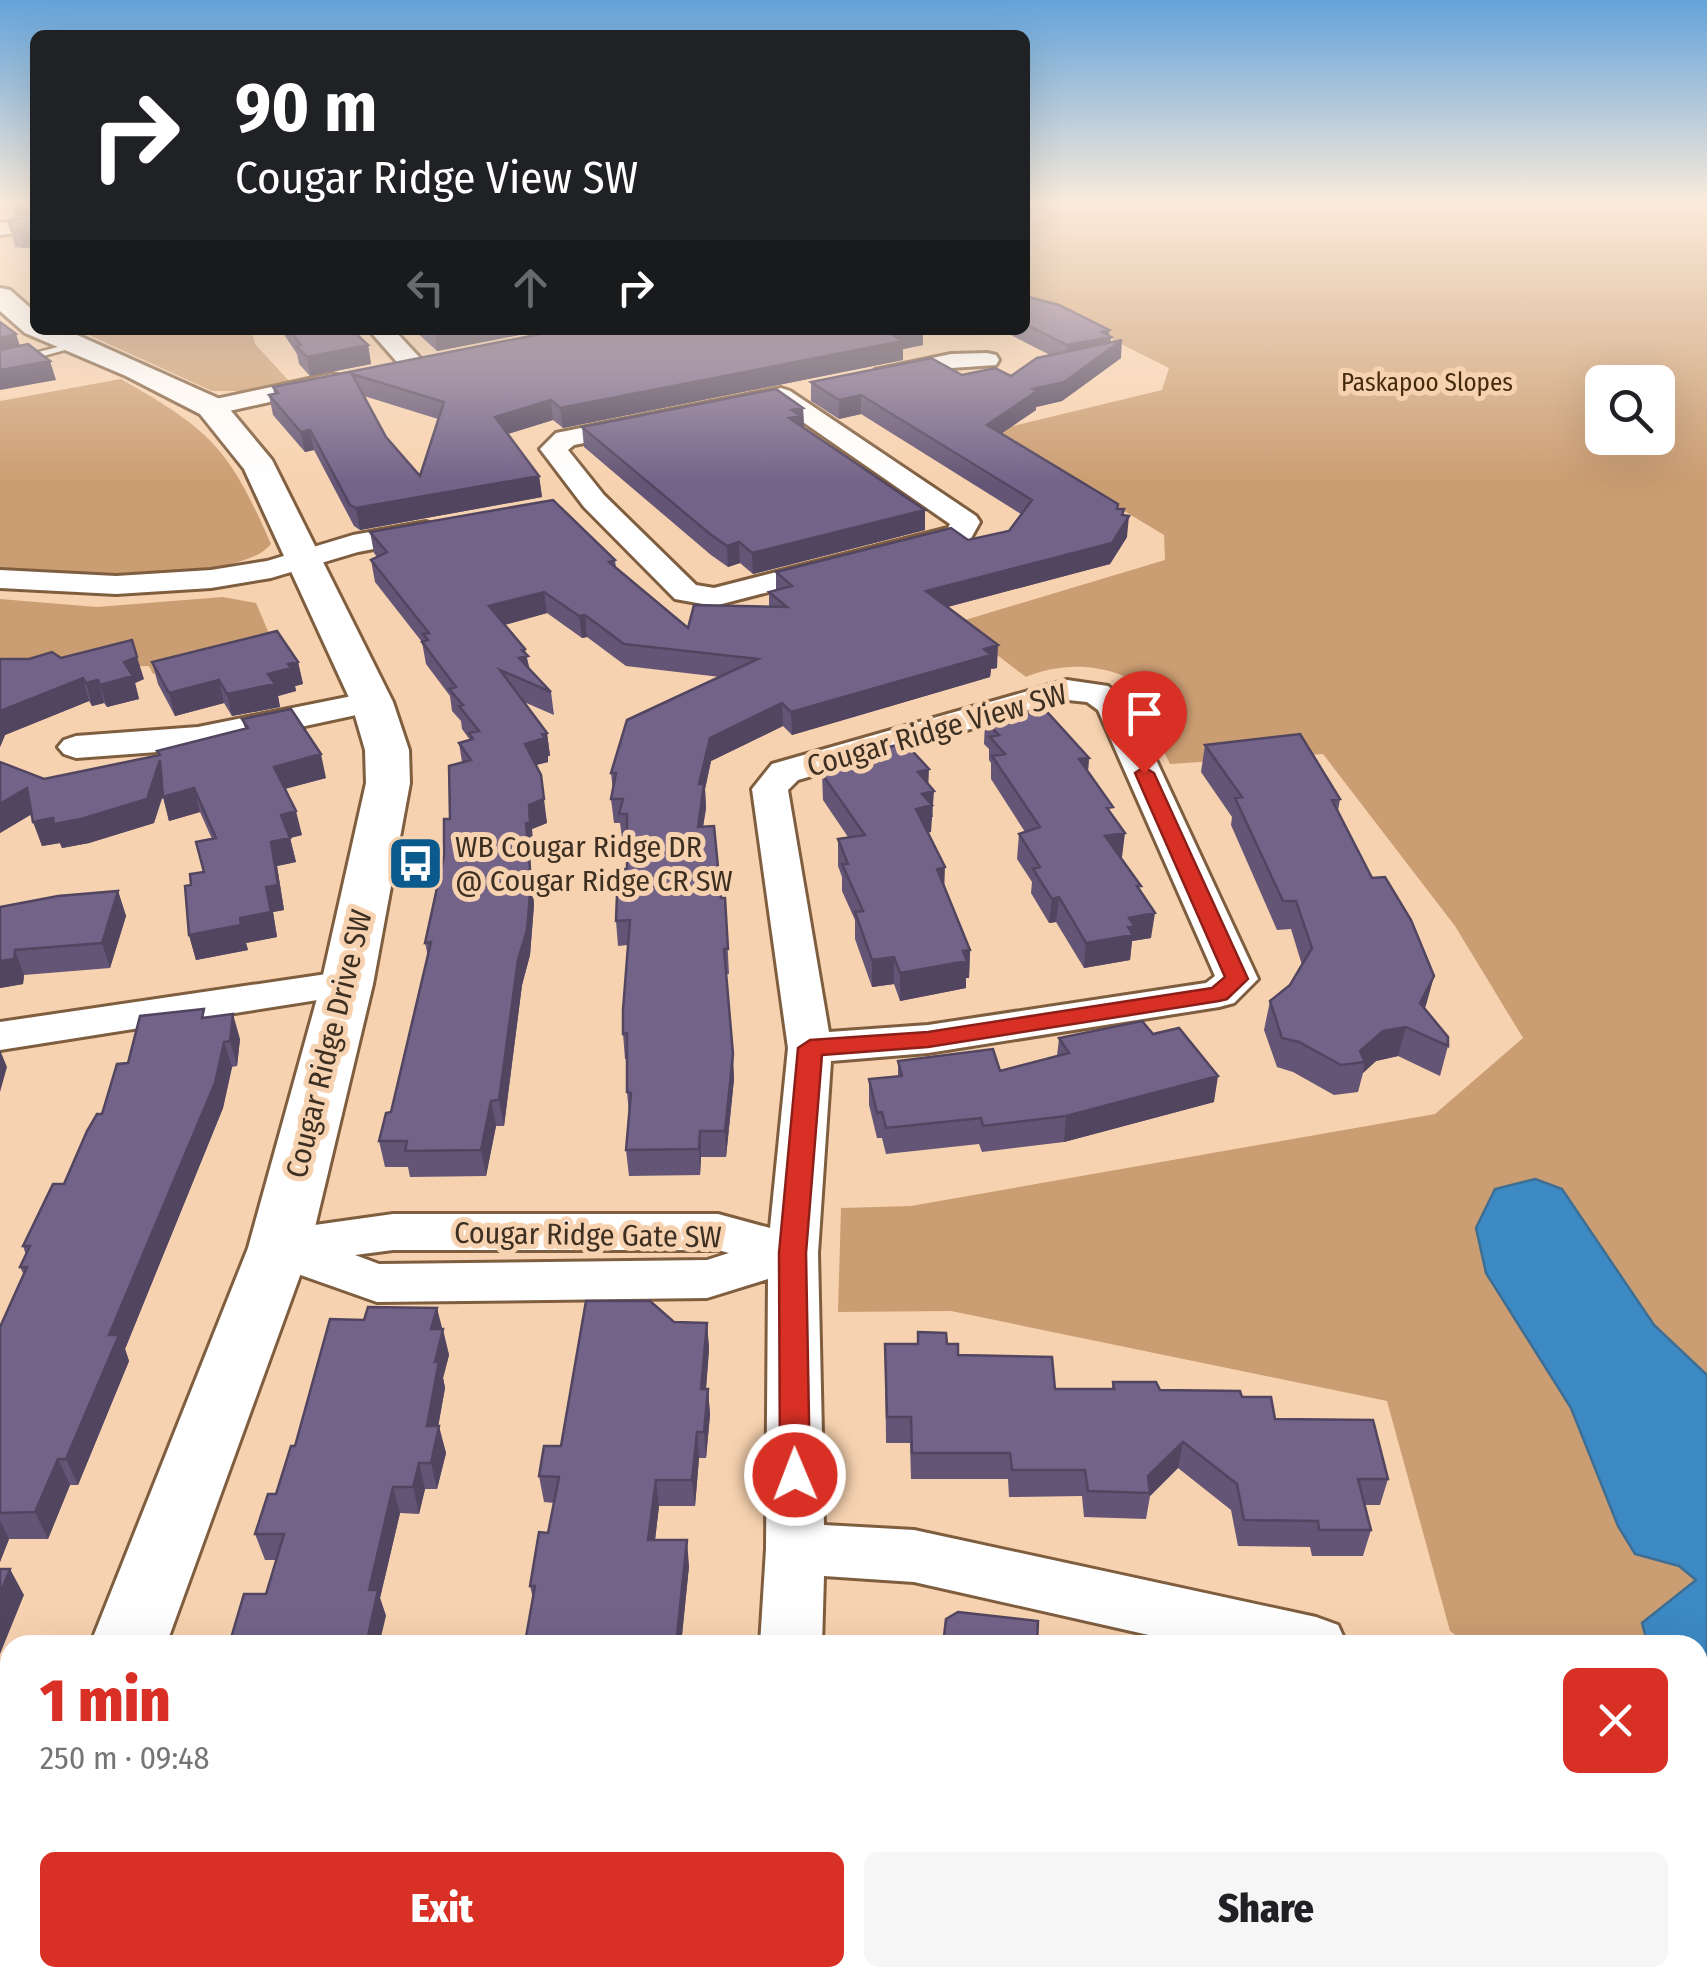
<!DOCTYPE html>
<meta charset="utf-8">
<style>
:root{--surface:#fff;--page:#f6f6f6;--text:#202124;--muted:#757577;--accent:#d93025}
body{margin:0;font-family:"Fira Sans Condensed",sans-serif;background:var(--page);color:var(--text);height:100vh;display:flex;flex-direction:column;font-size:38px;white-space:nowrap}
*{box-sizing:border-box;margin:0}
p{font-size:32px;color:var(--muted)}
.icon{flex:none;width:55px;height:55px;fill:none;stroke:currentColor;stroke-width:2;stroke-linecap:round;stroke-linejoin:round}
.map{position:relative;flex:1;overflow:hidden}
.drawer{position:absolute;left:0px;top:1635px;width:1708px;height:352px;display:flex;flex-direction:column;background:var(--surface);border-radius:30px 30px 0 0;box-shadow:0 10px 40px #0002}
.drawer>*{flex:none}
.hud{position:absolute;left:30px;top:30px;width:1000px;height:305px;border-radius:15px;box-shadow:0 10px 40px #0002;background:#202124;color:#fff;overflow:hidden}
.buttons{position:absolute;left:1585px;top:365px;display:grid;gap:20px}
.buttons a{display:grid;place-items:center;width:90px;height:90px;border-radius:15px;background:var(--surface);box-shadow:0 10px 40px #0002;font-size:50px}
.pin{position:absolute;display:grid;place-items:center;width:85px;height:85px;color:#fff;margin:-102px -42px;border-radius:50% 50% 50% 0;rotate:-45deg;box-shadow:0 0 10px #0007}
.pin .icon{rotate:45deg}
.me{position:absolute;width:110px;margin:-55px;rotate:359deg;stroke-linejoin:round;filter:drop-shadow(0 0 8px #0008)}
.turn{display:flex;align-items:center;gap:35px;height:210px;padding:0 40px;font-size:45px}
.turn .icon{width:130px;height:130px;stroke-width:2.5}
.turn b{display:block;font-size:70px;line-height:85px}
.lanes{display:flex;align-items:center;height:95px;padding:0 40px;background:#0003;justify-content:center;gap:50px;direction:ltr}
.lanes .off{opacity:.35}
.round{display:grid;place-items:center;flex:none;width:105px;height:105px;border-radius:15px;background:var(--page)}
.headline{display:flex;align-items:center;justify-content:space-between;height:170px;padding:0 40px}
h1{font-size:60px;font-weight:800;line-height:75px;color:var(--accent)}
.cta{display:flex;gap:20px;margin-top:auto;padding:20px 40px}
.cta a{flex:1;height:115px;border-radius:15px;background:var(--accent);color:#fff;font-size:40px;font-weight:800;line-height:115px;text-align:center}
.cta a+a{background:var(--page);color:var(--text)}
.map>svg:first-child{display:block}
</style>
<div class="map">
<svg width="1707" height="1986" viewBox="0 0 1707 1986">
<rect width="100%" height="100%" fill="#f7d2b0"/>
<path fill="#cb9d72" fill-rule="evenodd" d="M1025,205H1707V1375L1654,1325L1562,1189L1486,1273L1571,1408L1618,1526L1635,1554L1679,1566L1696,1580L1642,1623L1648,1645H1469L1450,1631L1387,1401L951,1311L838,1312L841,1208L911,1206L1435,1114L1523,1038L1455,926L1323,754L1170,764L1150,724L1156,698C1122,664 1069,659 1026,677L955,623L1165,560L1164,535L992,431L1162,390L1169,368L1025,296ZM1602,382H1658V438H1602Z
M78,330H252L255,344L289,381L240,391H212Z
M121,379C212,431 229,448 271,544C238,586 54,570 0,570V401Z
M223,597L256,603L274,645L153,674L149,666L38,670L0,681V599L97,607Z
M1698,1824L1707,1850V1986H1565L1562,1978H1698Z"/>
<path fill="#3d89c4" stroke="#3d6e93" stroke-width="2.5" d="M1535,1179L1562,1189L1654,1325L1707,1375V1850L1698,1824V1645H1648L1642,1623L1696,1580L1679,1566L1635,1554L1618,1526L1571,1408L1486,1273L1476,1228L1495,1189Z"/>
<g fill="none" stroke-linecap="round" stroke-linejoin="round">
<defs>
<path id="service" d="M73,343L83,345L0,368V362Z"/>
<path id="minor" d="M35,219V231L0,235V223Z
M369,330H394L422,360L425,365L422,370H404Z
M987,353L996,355L999,360L996,365L951,368L884,382L872,375L875,370L951,354Z
M332,374L341,376L344,381L341,386L211,415L198,407L202,402Z
M781,388L790,391L976,516L980,522L970,540L714,606L675,599L584,507L540,449L556,433ZM777,404L950,524L948,528L714,588L696,585L604,495L568,450L574,445Z
M426,522L436,525L441,531L436,537L358,552L271,578L211,588L116,594L0,588V570L116,576L211,570L267,561L353,535Z
M1067,680L1108,686L1130,704L1258,979L1234,1003L1219,1007L928,1053L831,1061L818,1253L824,1525L914,1530L1316,1617L1338,1625L1347,1645H1193L914,1582L824,1576L822,1645H760L766,1549L768,1279L707,1298L377,1302L261,1261L254,1248L261,1235L279,1230L393,1214H718L770,1228L788,1048L752,789L772,764ZM1068,700L1087,702L1098,710L1215,976L1206,983L928,1025L829,1032L788,790L798,780ZM393,1250H718L729,1253L707,1260L379,1264L355,1255Z
M372,692L384,695L389,702L384,709L198,749L76,758L64,754L58,747L64,740L76,736L198,727Z
M347,971L362,975L368,984L362,993L0,1050V1022Z
M0,1799H10V1865H0Z
M742,1978H813L814,1986H742Z
M1474,1978H1545L1548,1986H1476Z"/>
<path id="tertiary" d="M0,288L10,290L35,312V330H66L222,400L272,460L393,702L409,750L410,783L373,984L310,1248L166,1645H90L248,1248L321,984L366,783L365,750L351,702L244,469L200,414L126,376L25,333L0,311Z
M10,1926V1978H52L49,1986H0V1930Z"/>
</defs>
<use href="#service" stroke="#7f5e40" stroke-width="5"/>
<use href="#minor" stroke="#7f5e40" stroke-width="6"/>
<use href="#tertiary" stroke="#7f5e40" stroke-width="6"/>
<use href="#service" fill="#fff" fill-rule="evenodd"/>
<use href="#minor" fill="#fff" fill-rule="evenodd"/>
<use href="#tertiary" fill="#fff" fill-rule="evenodd"/>
</g>
<path fill="#645576" fill-rule="evenodd" d="M12,205H35V247L23,248L15,247L11,230L33,215L15,217Z
M1025,296L1109,330L1110,342L1121,358L1062,401L1036,407V410L1002,433L1118,504V509H1124L1123,515L1127,537L1110,564L947,607L997,668L991,669L990,677L792,735L783,726L711,761L705,789L706,808L703,827L721,898H725L729,974H726L734,1079L726,1157H701L700,1175L629,1176L626,1150L629,1114L627,1092V1059H625L623,1034L628,945L618,946L616,921L627,869V838H622L620,823H614L611,799L613,791L611,773L720,677L626,666L587,637L582,638L547,613L505,625L526,654L530,670L551,692L554,715L524,702L547,733L550,756H548V762L536,765L547,823L532,829L533,847H529L534,905L530,955L522,985L504,1126H496L486,1176L410,1177L408,1167H385L379,1141L391,1112L428,956L425,943L462,762L459,743L470,740L462,729L461,721L452,711L450,696L426,664L422,642L375,582L371,560L377,557L374,553L370,532L615,560L616,568L688,628L769,607V592L776,590V572L968,540L1009,531L1021,514L861,414L839,419L811,401V382L962,375L1011,376L1050,355L1001,330H1025Z
M281,330H352L368,345L371,364L310,376L299,364L297,354Z
M414,330H545L437,351Z
M561,330L923,345L903,349V360L563,428L553,420L508,434L539,476L542,497L360,530L354,526L314,450L305,452L273,415L269,395L274,394L273,387ZM364,396L438,419L420,476L386,437Z
M803,408L804,427L925,510V530L753,574L740,563L728,567L711,555L584,447L582,427Z
M61,658L144,679L135,683L139,699L107,707L104,703L92,706L89,701L5,735L0,747V659Z
M152,662H298L303,684L295,686L296,691L278,696L280,707L232,716L224,703L175,716L158,684Z
M242,719L326,778L285,789L302,835L290,838L296,862L277,866L284,910L273,912L277,937L246,943L248,950L196,960L189,935L191,885L204,872L212,839L200,812L169,821L163,796L154,823L89,843L62,848L60,843L42,846L32,814L0,833V762L44,779L158,755L157,751L245,729Z
M985,721L1089,758L1088,772L1112,815L1122,857H1120L1140,891L1151,938L1132,941L1130,960L1084,968L1056,922L1049,923L1031,893L1032,882L1017,859L1019,834L1025,832L991,779V763L989,760V749L984,744Z
M1205,745L1340,799L1338,811L1372,878L1434,976L1425,1008L1448,1046L1440,1076L1398,1056L1376,1061L1363,1073L1358,1092L1334,1095L1293,1072L1277,1067L1264,1030L1270,1001L1290,985L1302,965L1291,929L1277,930L1231,825L1232,817L1201,772Z
M853,756L929,784L933,817H931V832H927L944,888L970,950L969,978H966V988L900,1001L894,984L872,987L855,939V920L842,891V877L838,866V839L848,837L823,800L822,774L853,766Z
M118,891L126,916L110,968L24,975L23,984L0,988V907Z
M206,1017L240,1039L237,1066L232,1067L223,1108L125,1349L129,1361L78,1485H70L48,1539H9L0,1562V1327L24,1275L20,1267L26,1255L23,1246L64,1184L128,1063Z
M1153,1034L1214,1102L1064,1142L982,1152L979,1144L886,1154L882,1138H877L869,1105V1079L898,1076V1061L1000,1071L1057,1056L1059,1038Z
M674,1322L707,1323L709,1349L706,1389H708L710,1415L706,1458H699L695,1506H659L655,1540L689,1566L681,1645H528L526,1637L533,1599L530,1586L548,1533L554,1503L544,1502L539,1476L561,1446Z
M441,1329H443L449,1355L443,1378L445,1388L438,1426L446,1453L437,1489H425L419,1514L400,1513L380,1598L386,1616L266,1594L276,1560H265L255,1534L276,1494L295,1446Z
M885,1344H947L958,1355L1055,1389H1112L1113,1382L1160,1390L1242,1397L1275,1419L1388,1479L1380,1505H1364L1371,1530L1363,1556H1312L1310,1547L1238,1546L1231,1510L1178,1468L1150,1496L1146,1519L1084,1517L1082,1496L1009,1497L1008,1479H911L910,1443H886Z
M1193,1978H1331L1332,1986H1421H1194Z"/>
<path fill="#514560" d="M12,205H32L35,215L15,217Z
M35,230V247L23,248L19,231Z
M446,330H545L437,351L435,332Z
M904,330H923V345L903,349V360L563,428L560,408Z
M1109,330L1108,337H1111L1110,349L1122,340L1121,358L1062,401L1036,407V410L986,444L987,425L1065,363L1067,345Z
M16,334L22,352L0,359V338Z
M368,345L371,364L310,376L307,357Z
M50,361L56,380L0,390V370Z
M861,395V414L839,419V400Z
M551,400L553,420L497,437L495,417Z
M803,408L804,427L789,418L792,410Z
M310,430L314,450L305,452L301,432Z
M539,476L542,497L360,530L356,508Z
M1124,509L1122,527L1129,516L1127,537L1110,564L925,613L926,591L1122,515Z
M925,510V530L753,574L752,553Z
M739,542L740,563L728,567L727,546Z
M544,592L547,613L492,628L489,606Z
M585,615L587,637L582,638L579,616Z
M998,645L997,668L991,669L990,677L792,735L791,712Z
M525,649L531,679L522,681L519,658L522,650Z
M137,657L144,679L135,683L139,699L107,707L100,685L124,662Z
M298,662L303,684L295,686L296,691L278,696L280,707L232,716L227,694L288,664Z
M83,678L89,701L5,735L0,747V711Z
M98,680L104,703L92,706L86,683Z
M219,680L224,703L175,716L169,693Z
M782,703L783,726L711,761L705,789L706,808L699,851L698,827L699,784L710,738Z
M547,733L550,756H548V762L528,767L525,744Z
M321,754L326,778L280,790L274,767Z
M1089,758L1087,781L1079,759Z
M160,760L166,783L154,823L89,843L62,848L60,843L42,846L33,822Z
M929,769L928,792L934,791L931,832L915,836L918,772Z
M541,775L547,823L532,829L533,847H529L534,905L530,955L522,985L504,1126L499,1100L526,823L529,805Z
M27,788L35,812L0,833V804Z
M194,788L200,812L169,821L163,797Z
M296,811L302,835L290,838L296,862L277,866L284,910L273,912L277,937L246,943L248,950L196,960L189,935L240,918L266,887L271,842L281,815Z
M1125,833L1122,857L1103,860L1105,836Z
M945,867L944,894L937,869Z
M118,891L126,916L110,968L102,943Z
M1059,897L1056,922L1049,923L1052,899Z
M1155,913L1151,938L1132,941L1130,960L1084,968L1086,943L1129,918Z
M15,950L24,975L23,984L0,988V961Z
M970,950L969,978H966V988L900,1001V973L963,951Z
M894,957V984L872,987V960Z
M1434,976L1426,1005L1413,1032L1420,1003Z
M233,1014L240,1039L237,1066L230,1041Z
M1406,1027L1398,1056L1376,1061L1363,1073L1365,1062L1360,1051L1383,1031Z
M224,1042L232,1067L223,1108L125,1349L129,1361L78,1485L66,1459L109,1335Z
M0,1050L7,1067L0,1092Z
M733,1054L734,1079L726,1157L725,1131Z
M1218,1076L1214,1102L1064,1142L1066,1116Z
M491,1101L496,1126L486,1176L481,1150Z
M700,1131L701,1157L700,1175L699,1149Z
M437,1308L449,1355L443,1378L445,1388L434,1450L439,1426L446,1453L437,1489L431,1463L427,1426L431,1329Z
M707,1323L709,1349L704,1415L701,1389Z
M708,1389L710,1415L706,1458L704,1432Z
M697,1432L699,1458L695,1506L692,1480Z
M1183,1442L1178,1468L1150,1496L1148,1476Z
M58,1459L70,1485L48,1539L35,1512Z
M419,1463L425,1489L419,1514L413,1487Z
M656,1480L659,1506L652,1566L648,1540Z
M393,1487L400,1513L380,1598L386,1616L379,1645H366L369,1590Z
M0,1520L9,1539L0,1562Z
M687,1540L689,1566L681,1645H676Z
M10,1569L24,1595L0,1654V1594Z
M291,1978H306L304,1986H289Z
M655,1978H660L659,1986H654Z"/>
<path fill="#746389" stroke="#514560" stroke-width="2.5" fill-rule="evenodd" d="M34,205L35,230L19,231L11,230L9,220L33,217Z
M1025,296L1059,305L1109,330L1102,332L1111,337L1067,345L1025,324Z
M0,322L16,334L0,338Z
M289,330H352L368,345L307,357L296,346L301,345Z
M561,330H904L889,333L903,341L560,408L551,400L495,417L539,476L356,508L350,505L310,430L301,432L269,395L278,393L273,387ZM352,374L444,402L420,476L386,437Z
M1122,340L1064,382L1033,389L1037,391L987,425L1118,504L1117,509H1124L1122,515L1129,516L1112,543L926,591L998,645L984,649L991,655L791,712L782,703L710,738L699,784H704L698,827L714,826L721,898H725L728,949H724L733,1054L725,1131H700L699,1149L626,1150L631,1093L627,1092V1033L623,1034V1010L630,920L616,921L618,869H627V814H619L623,799H611L616,773H611L627,720L758,659L624,644L585,615L579,616L544,592L489,606L525,649L522,650L528,656L519,658L551,692L500,670L547,733L542,734L545,738L525,744L541,775L544,799L529,805L530,823H526L531,881L527,930L518,960L499,1100L491,1101L481,1150L405,1151L407,1141H379L386,1113L391,1112L431,942L425,943L444,856V819H450L449,766L471,760L459,743L473,739L469,733L479,731L459,706L463,705L449,689L456,687L422,642L428,640L423,634L429,633L371,560L387,552L370,532L553,500L615,560L609,562L688,628L694,605L787,607L769,592L792,586L776,572L951,528L968,540L1009,531L1032,500L861,395L839,400L811,382L931,358L962,375L995,368L1011,376L1037,358Z
M28,344L50,361L0,370V350Z
M776,389L803,408L792,410L800,416L789,418L925,510L752,553L739,542L727,546L710,534L582,427Z
M277,631L298,662L288,664L291,668L268,674L275,684L227,694L219,680L169,693L152,662Z
M132,640L137,657L124,662L133,676L100,685L98,680L86,683L83,678L0,711V659H29L52,652L61,658Z
M291,709L321,754L274,767L296,811L281,815L290,838L271,842L278,885L266,887L271,912L240,918L241,925L189,935L185,886L191,885L190,874L204,872L196,842L216,838L194,788L163,797L160,760L147,799L81,819L54,824L53,818L33,822L27,788L0,804V762L44,779L160,755L157,751L248,728L242,719Z
M1033,710L1048,713L1089,758L1079,759L1113,807L1107,808L1125,833L1105,836L1141,886H1137L1155,913L1129,918L1134,926L1128,927L1133,935L1086,943L1059,897L1052,899L1033,869L1040,867L1019,834L1040,827L992,756L1005,754L990,737L999,735L985,721Z
M1300,734L1340,799L1332,800L1372,878L1385,877L1411,920L1434,976L1420,1003L1448,1037V1046L1406,1027L1383,1031L1360,1051L1365,1062L1341,1065L1299,1042L1282,1038L1270,1001L1290,985L1312,948L1296,901H1283L1235,798L1242,797L1205,745Z
M905,743L929,769L918,772L934,791L922,794L932,805L916,809L945,867L937,869L970,950L963,951L967,961L900,973L894,957L872,960L855,912L863,911L842,864H848L838,839L865,835L822,774L861,764L853,756Z
M118,891L102,943L15,950L14,959L0,961V907L58,896Z
M204,1009L202,1018L233,1014L230,1041L224,1042L215,1083L109,1335H119L66,1459H58L35,1512L0,1513V1327L27,1267H20L30,1246H23L53,1184H64L87,1131L97,1114H102L117,1064L128,1063L140,1016Z
M1142,1021L1153,1034L1179,1028L1218,1076L1066,1116L983,1126L981,1118L886,1128L882,1112L877,1113L869,1079L902,1076L898,1061L993,1049L1000,1071L1069,1053L1059,1038Z
M586,1301H650L674,1322L707,1323L701,1389H708L704,1432H697L692,1480H656L648,1540H687L676,1645H539L540,1637H526L535,1586H530L539,1532L548,1533L559,1477L539,1476L544,1446H561Z
M368,1307L437,1308L431,1329H443L435,1362L439,1361L427,1426H439L431,1463H419L413,1487H393L369,1590H378L366,1645H229L244,1594H266L284,1534H255L268,1494H276L291,1446H295L330,1319L364,1320Z
M918,1332L946,1333L947,1344H958V1355L1052,1357L1055,1389H1114L1113,1382H1156L1160,1390L1240,1391L1242,1397H1271L1275,1419L1373,1420L1388,1479H1358L1371,1530H1319L1318,1521L1244,1520L1237,1484L1183,1442L1148,1476L1150,1493L1088,1491L1085,1470H1012L1010,1453H912L911,1417H887L885,1344H918Z
M0,1569H10L0,1594Z
M958,1612L1038,1621L1037,1643L1038,1645H943L946,1619Z
M871,1638L932,1645H871Z
M127,1978H291L289,1986H125Z
M485,1978H655L654,1986H484Z
M874,1978H1056L1057,1986H875Z
M1203,1978H1331L1332,1986L1421,1985V1986H1204Z"/>
<linearGradient id="sky" x2="0" y2="1"><stop stop-color="#63a3da"/><stop offset="0.42" stop-color="#fbebdb"/><stop offset="1" stop-color="#fbebdb" stop-opacity="0"/></linearGradient>
<rect width="1707" height="483" fill="url(#sky)"/>
<path fill="#d93025" stroke="#8d1f18" stroke-width="2.5" d="M1144,767L1154,773L1248,979L1227,999L1219,1001L928,1047L822,1055L806,1253L810,1475L805,1484L795,1488L784,1484L780,1475L779,1253L798,1048L810,1040L928,1032L1212,988L1225,977L1135,773Z"/>
<defs>
<symbol id="bus-square" viewBox="-11 -11 22 22"><rect x="-9" y="-9" width="18" height="18" rx="4" fill="#0a5a8d" stroke="#f7d2b0"/><path d="M-5-6H5V4H4V6H2V4H-2V6H-4V4H-5ZM-3.5-4V0h7V-4ZM-3.5 1.2v1.5H-2V1.2ZM2 1.2v1.5H3.5V1.2Z" fill="#fff"/></symbol>
</defs>
<g fill-rule="evenodd">
<use href="#bus-square" x="384" y="832" width="63" height="63"/>
</g>
<g text-anchor="middle" dominant-baseline="central" stroke-width="10" stroke-linejoin="round" paint-order="stroke">
<g font-size="25" fill="#452a0d" stroke="#f7d2b0">
<text x="1427" y="383">Paskapoo Slopes</text>
</g>
<g font-size="30" fill="#3d2f21" stroke="#f7d2b0">
<text transform="translate(937 730) rotate(-16)">Cougar Ridge View SW</text>
<text transform="translate(329 1044) rotate(-76)">Cougar Ridge Drive SW</text>
<text transform="translate(588 1235) rotate(1)">Cougar Ridge Gate SW</text>
</g>
<g font-size="30" fill="#3d2f21" stroke="#f7d2b0" text-anchor="start">
<text x="455" y="847">WB Cougar Ridge DR<tspan x="455" dy="34">@ Cougar Ridge CR SW</tspan></text>
</g>
</g>
</svg>
<div class="buttons">
<a><svg class="icon" aria-label="search" viewBox="0 0 24 24"><circle cx="10" cy="10" r="6"/><path d="M15 15l6 6"/></svg></a>
</div>
<div class="pin" style="left:1144px;top:773px;background:#d93025"><svg class="icon" aria-label="arrive" viewBox="0 0 24 24"><path d="M6 21V4h12l-3 4 3 4H6"/></svg></div>
<svg class="me" style="left:795px;top:1475px" viewBox="-20 -20 40 40"><circle r="17" fill="#d93025" stroke="#fff" stroke-width="3"/><path d="M0-11L8 9 0 5-8 9z" fill="#fff"/></svg>
<div class="hud">
<div class="turn"><svg class="icon" aria-label="right" viewBox="0 0 24 24"><path d="M7 20v-9h11M14 6l5 5-5 5"/></svg><div><b>90 m</b>Cougar Ridge View SW</div></div>
<div class="lanes"><svg class="icon off" aria-label="left" viewBox="0 0 24 24"><path d="M17 20v-9H6M10 6l-5 5 5 5"/></svg><svg class="icon off" aria-label="ahead" viewBox="0 0 24 24"><path d="M12 20V5M6 11l6-6 6 6"/></svg><svg class="icon" aria-label="right" viewBox="0 0 24 24"><path d="M7 20v-9h11M14 6l5 5-5 5"/></svg></div>
</div>
<section class="drawer">
<div class="headline"><div><h1>1 min</h1><p>250 m · 09:48</p></div><a class="round" style="background:#d93025;color:#fff"><svg class="icon" aria-label="close" viewBox="0 0 24 24"><path d="M6 6l12 12M18 6L6 18"/></svg></a></div>
<div class="cta"><a>Exit</a><a>Share</a></div>
</section>
</div>
